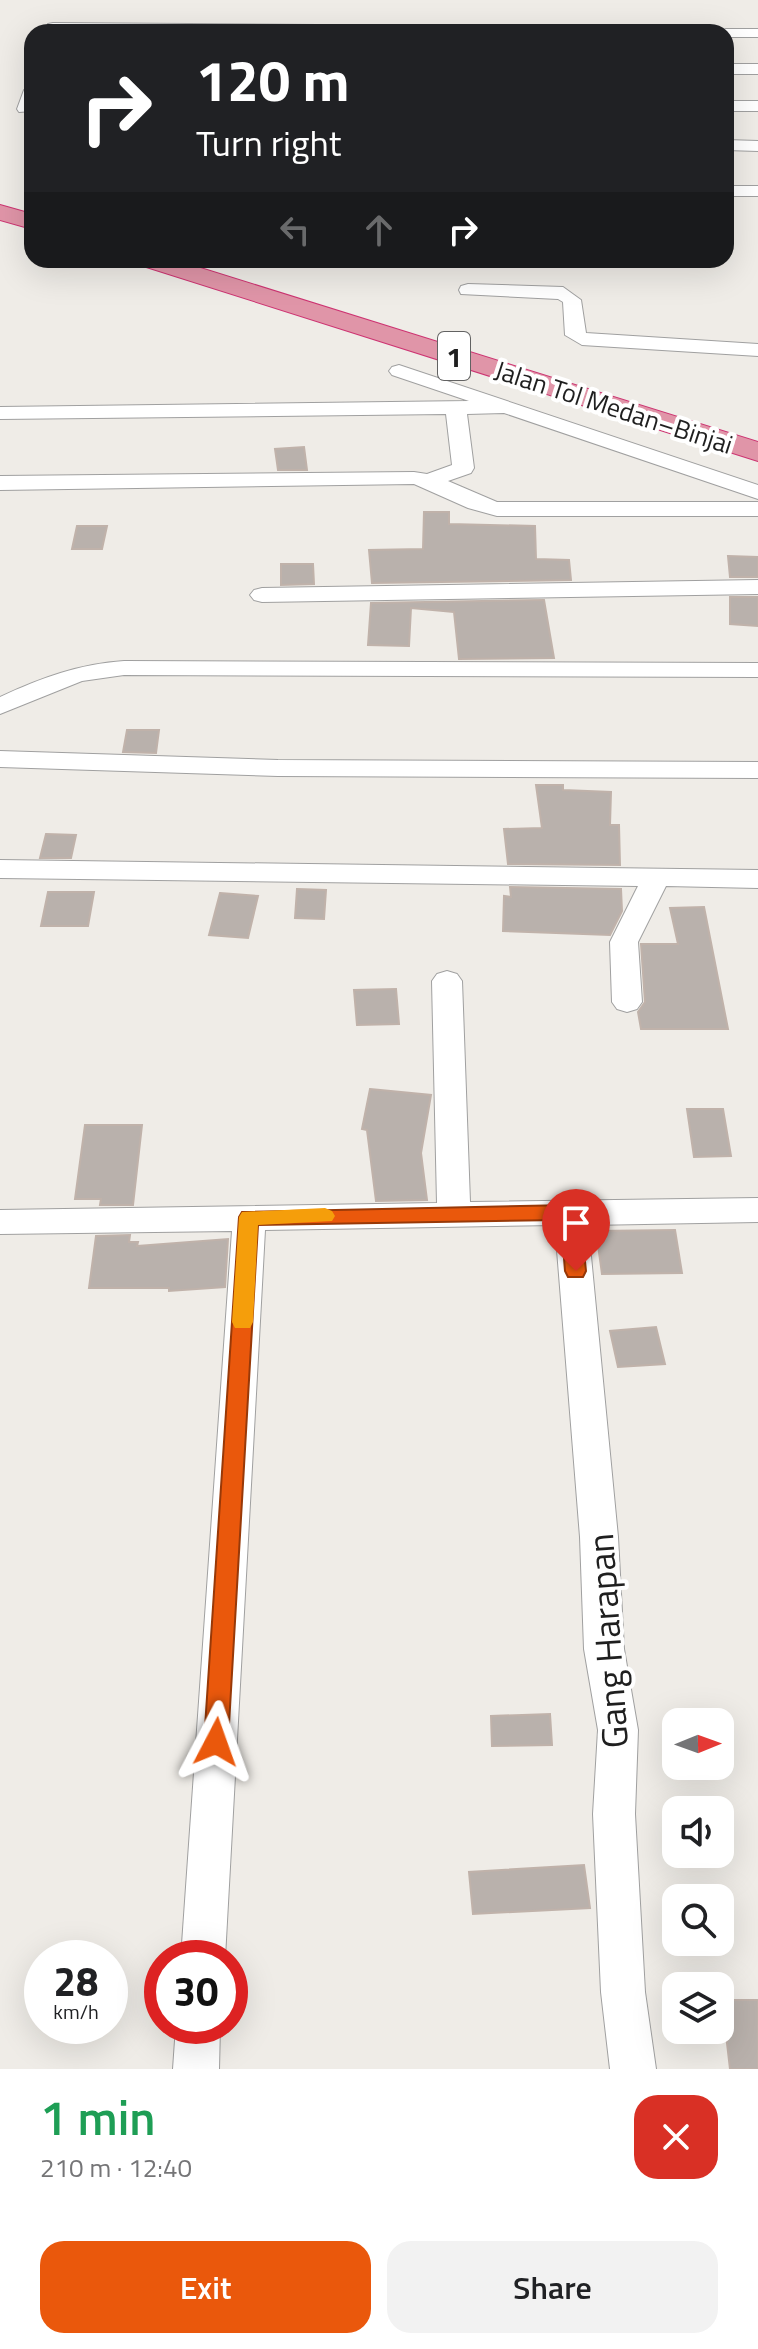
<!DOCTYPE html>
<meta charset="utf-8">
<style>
:root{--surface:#fff;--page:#f2f2f2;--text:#202124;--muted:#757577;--accent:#ea580c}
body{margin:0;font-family:"Titillium Web",sans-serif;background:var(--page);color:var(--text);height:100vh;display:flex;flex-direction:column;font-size:30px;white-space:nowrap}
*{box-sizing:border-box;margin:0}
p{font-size:26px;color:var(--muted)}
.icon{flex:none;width:44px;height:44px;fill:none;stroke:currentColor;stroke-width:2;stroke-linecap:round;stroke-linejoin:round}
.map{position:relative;height:2069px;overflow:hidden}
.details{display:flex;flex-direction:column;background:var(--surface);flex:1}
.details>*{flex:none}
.top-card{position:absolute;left:24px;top:24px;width:710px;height:244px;border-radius:24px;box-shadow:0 8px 32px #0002;background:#202124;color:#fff;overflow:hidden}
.needle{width:52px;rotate:89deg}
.fabs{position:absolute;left:662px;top:1708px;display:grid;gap:16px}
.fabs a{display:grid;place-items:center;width:72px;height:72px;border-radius:16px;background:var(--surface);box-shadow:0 8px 32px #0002;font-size:40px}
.speed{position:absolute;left:24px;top:1940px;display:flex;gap:16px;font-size:40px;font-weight:700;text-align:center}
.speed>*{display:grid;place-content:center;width:104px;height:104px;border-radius:50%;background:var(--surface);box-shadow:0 8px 32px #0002;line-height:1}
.speed small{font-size:20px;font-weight:400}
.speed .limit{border:12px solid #d22;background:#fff;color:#111}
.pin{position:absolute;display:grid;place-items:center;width:68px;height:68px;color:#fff;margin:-82px -34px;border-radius:50% 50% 50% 0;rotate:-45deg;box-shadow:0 0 8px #0007}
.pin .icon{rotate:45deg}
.me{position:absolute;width:88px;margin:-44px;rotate:4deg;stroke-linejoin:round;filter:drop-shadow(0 0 6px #0008)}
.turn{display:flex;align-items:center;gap:28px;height:168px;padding:0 40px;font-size:36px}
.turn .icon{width:104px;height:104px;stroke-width:2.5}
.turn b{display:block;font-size:56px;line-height:68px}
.lanes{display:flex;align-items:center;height:76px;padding:0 40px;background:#0003;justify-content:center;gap:40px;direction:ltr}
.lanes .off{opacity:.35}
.round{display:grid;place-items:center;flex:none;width:84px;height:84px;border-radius:24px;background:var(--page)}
.headline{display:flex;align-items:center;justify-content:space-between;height:136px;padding:0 40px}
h1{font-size:48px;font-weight:600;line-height:60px;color:#1e9e55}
.action{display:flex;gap:16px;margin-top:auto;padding:16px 40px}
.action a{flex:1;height:92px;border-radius:24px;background:var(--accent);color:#fff;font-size:32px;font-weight:600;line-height:92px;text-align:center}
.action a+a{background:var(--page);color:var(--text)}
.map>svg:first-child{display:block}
</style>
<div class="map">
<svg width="758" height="2069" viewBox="0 0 758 2069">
<rect width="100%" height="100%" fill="#efece7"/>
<path fill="#b9b1ac" stroke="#c0b2aa" stroke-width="2" d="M304,447L307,470H278L275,449Z
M424,512H449V524L535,526L536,559L569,560L571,580L372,583L369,550L423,549Z
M77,526H107L102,549H72Z
M728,556L758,557V577H730Z
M281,564H313L314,584L281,585Z
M730,597H758V626L730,624Z
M544,600L554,658L459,659L454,612L411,608L409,646L368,645L371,603Z
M127,730H159L156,753L123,752Z
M536,785H563V790L611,792L610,825H619L620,865L508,864L504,829L542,828Z
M46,834L76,835L71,858H40Z
M510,887L621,889L622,911L610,935L503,931L504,896L511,897Z
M297,889L326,890L324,919L295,918Z
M48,892H94L88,926H41Z
M220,893L258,896L248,938L209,935Z
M704,907L728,1029H641L638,1012L645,1002L641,944H678L670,908Z
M396,989L399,1024L357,1025L354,990Z
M370,1089L431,1095L421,1153L427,1200L376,1201L367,1130L362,1129Z
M687,1109H723L731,1156L694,1157Z
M85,1125H142L133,1205H100L101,1199H75Z
M675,1230L682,1273L602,1274L596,1231Z
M130,1235L129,1242H138L137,1246L228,1239L225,1287L169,1291V1288H89L96,1236Z
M656,1327L665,1364L618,1367L610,1331Z
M550,1714L552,1745L492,1746L491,1716Z
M584,1865L590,1908L473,1914L469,1872Z
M722,2000H758V2069H730Z"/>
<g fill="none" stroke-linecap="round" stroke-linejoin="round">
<defs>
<path id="minor" d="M53,23L686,28L693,32L48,30V24Z
M726,29H758V37H726V32H719Z
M726,64H758V74H726Z
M32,85V111L19,112L17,109L24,90Z
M726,101H758V111H726Z
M726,140L758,141V151L726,150Z
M726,186H758V196H726Z
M468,284L563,287L581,300L586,333L758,344V356L582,345L565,335L563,302L558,299L461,294L459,290L461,286Z
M399,365L758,485V499L504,413L467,414L474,468L471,473L448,481L497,502H758V516H497L468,508L414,484L0,490V476L414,472L427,474L452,465L446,414L0,419V407L469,401L392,375L389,371L392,367Z
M758,580V594L262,602L254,600L250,595L254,590L262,588Z
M124,661L758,663V677L124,675L82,681L0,714V697C41,678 79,664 124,661Z
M0,751L278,760L758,762V778L278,776L0,767Z
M0,860L758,870V888L666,886L638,942L642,1002L637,1009L627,1012L617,1009L612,1002L610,942L638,886L0,878Z
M447,971L457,974L462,981L470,1202L758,1198V1222L588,1225L618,1537L624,1649L638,1730L635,1814L645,1992L656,2069H610L601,1992L593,1814L598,1730L584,1649L580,1537L555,1225L265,1230L225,1958H181L232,1231L0,1234V1210L437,1203L432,981L437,974Z
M176,2026H220L219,2069H173Z"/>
<path id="highway" d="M0,205L32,214V229L0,220Z
M136,260H175L758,442V461L140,265Z"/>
</defs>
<use href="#minor" stroke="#a0a0a0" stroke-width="2"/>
<use href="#highway" stroke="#cd3472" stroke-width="2"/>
<use href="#minor" fill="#fff" fill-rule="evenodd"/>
<use href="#highway" fill="#e095a8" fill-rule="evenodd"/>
</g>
<path fill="#ea580c" stroke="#983908" stroke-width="2" d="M570,1205L577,1207L580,1212L586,1271L583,1277H568L565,1271L561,1220L258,1225L228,1742L225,1750L216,1753L207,1750L204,1742L239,1217L242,1212Z"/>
<path fill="#f59e0b" d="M325,1208L332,1211L335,1216L332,1221L258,1225L253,1322L250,1328H235L232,1322L239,1217L242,1212Z"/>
<g text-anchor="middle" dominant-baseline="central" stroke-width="8" stroke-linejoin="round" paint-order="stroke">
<g font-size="26" fill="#1f1f1f" stroke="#fff">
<text transform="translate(614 407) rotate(18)">Jalan Tol Medan–Binjai</text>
</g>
<rect fill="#fff" stroke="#626262" stroke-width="2" x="438" y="332" width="32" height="48" rx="6"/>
<g font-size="28" font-weight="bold" fill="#1f1f1f">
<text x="454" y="356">1</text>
</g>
<g font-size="36" fill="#1f1f1f" stroke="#fff">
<text transform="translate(607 1641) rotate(-94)">Gang Harapan</text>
</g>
</g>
</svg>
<div class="fabs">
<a><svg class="needle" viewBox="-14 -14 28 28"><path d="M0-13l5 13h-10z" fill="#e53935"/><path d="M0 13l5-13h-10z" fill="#757577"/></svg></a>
<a><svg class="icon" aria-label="sound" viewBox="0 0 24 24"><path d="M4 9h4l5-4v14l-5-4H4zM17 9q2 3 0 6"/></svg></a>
<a><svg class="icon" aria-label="search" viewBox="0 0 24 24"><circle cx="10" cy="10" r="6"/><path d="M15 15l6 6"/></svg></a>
<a><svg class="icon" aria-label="layers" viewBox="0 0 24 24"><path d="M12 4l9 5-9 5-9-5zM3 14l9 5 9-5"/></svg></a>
</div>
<div class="speed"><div>28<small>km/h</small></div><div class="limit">30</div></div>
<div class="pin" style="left:576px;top:1271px;background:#d93025"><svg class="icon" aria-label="arrive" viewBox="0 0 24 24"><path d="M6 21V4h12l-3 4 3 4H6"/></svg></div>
<svg class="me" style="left:216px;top:1742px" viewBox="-20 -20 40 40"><path d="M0-17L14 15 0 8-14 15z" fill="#ea580c" stroke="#fff" stroke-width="4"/></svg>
<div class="top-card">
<div class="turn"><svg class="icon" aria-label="right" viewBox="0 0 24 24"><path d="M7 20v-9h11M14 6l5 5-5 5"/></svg><div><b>120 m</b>Turn right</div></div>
<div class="lanes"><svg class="icon off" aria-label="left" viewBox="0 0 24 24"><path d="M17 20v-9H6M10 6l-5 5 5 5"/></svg><svg class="icon off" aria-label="ahead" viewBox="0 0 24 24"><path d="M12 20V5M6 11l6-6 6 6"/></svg><svg class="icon" aria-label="right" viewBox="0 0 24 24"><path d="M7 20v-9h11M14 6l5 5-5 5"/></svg></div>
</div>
</div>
<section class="details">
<div class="headline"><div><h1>1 min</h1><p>210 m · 12:40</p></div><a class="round" style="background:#d93025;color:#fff"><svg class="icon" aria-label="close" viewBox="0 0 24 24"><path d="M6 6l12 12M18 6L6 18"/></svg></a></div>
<div class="action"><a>Exit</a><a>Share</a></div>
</section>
